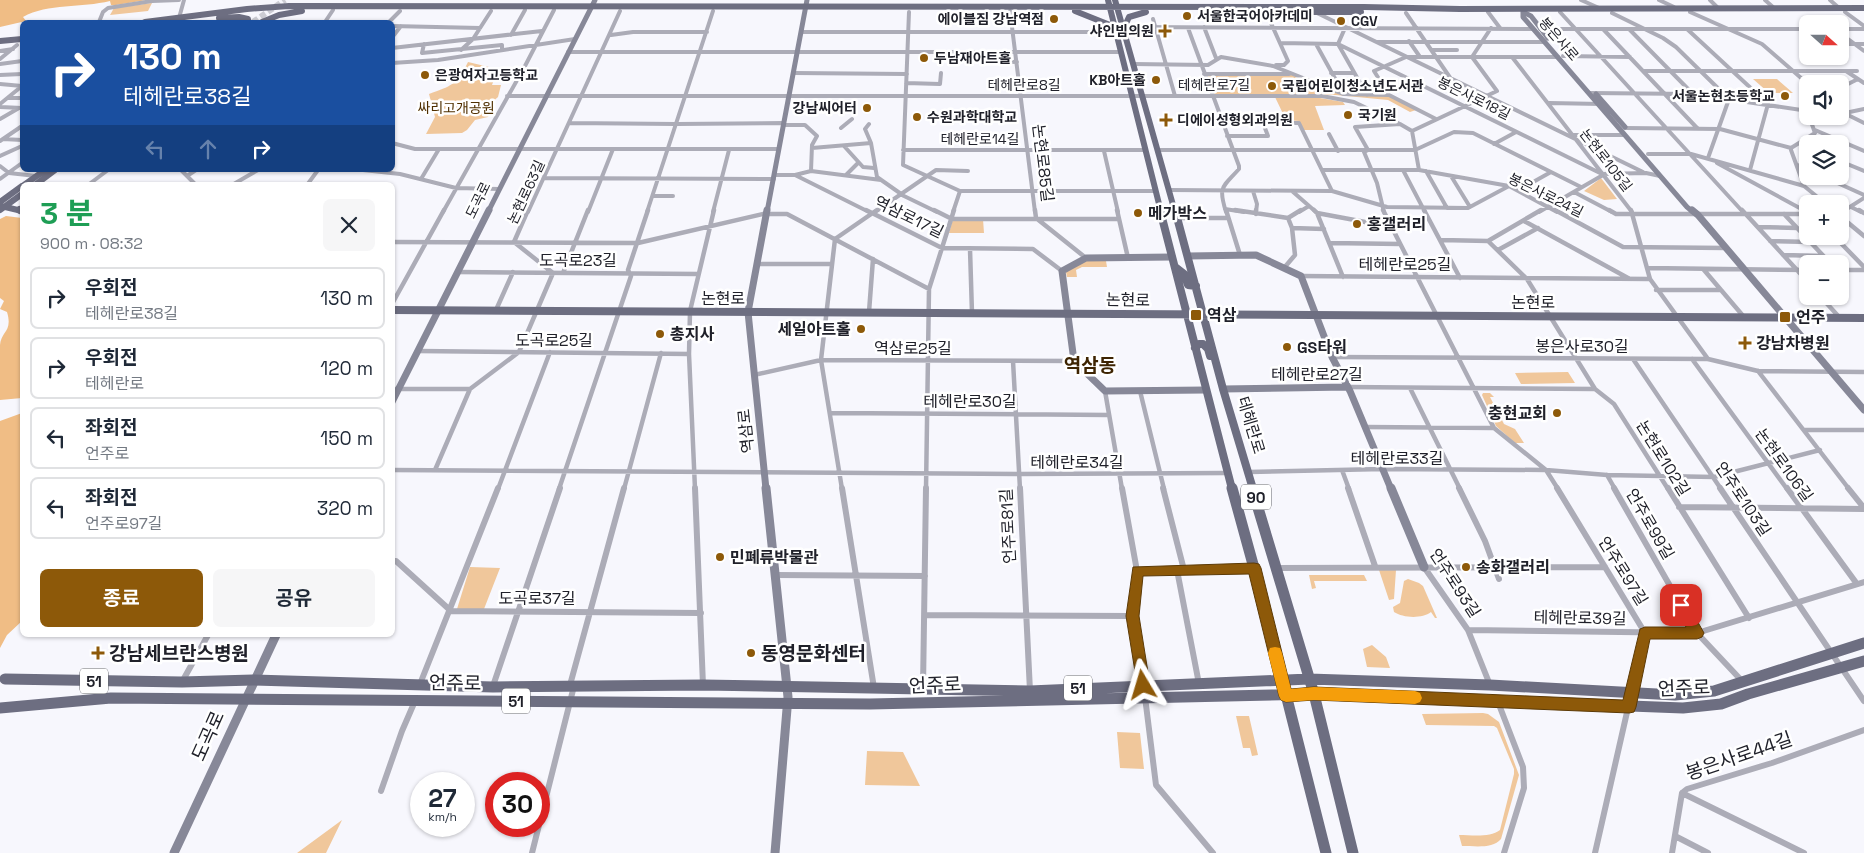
<!DOCTYPE html>
<html lang="ko">
<meta charset="utf-8">
<style>
:root{--surface:#fff;--page:#f6f6f7;--text:#1f2937;--muted:#747a83;--line:#e0e1e3;--accent:#8d5909}
body{margin:0;font-family:"Space Grotesk","Noto Sans KR",sans-serif;background:var(--page);color:var(--text);height:100vh;display:flex;flex-direction:column;font-size:19px;white-space:nowrap}
*{box-sizing:border-box;margin:0}
p{font-size:16px;color:var(--muted)}
.icon{flex:none;width:28px;height:28px;fill:none;stroke:currentColor;stroke-width:2;stroke-linecap:round;stroke-linejoin:round}
.map{position:relative;flex:1;overflow:hidden}
.sheet{position:absolute;left:20px;top:182px;width:375px;height:455px;display:flex;flex-direction:column;background:var(--surface);border-radius:8px;box-shadow:0 1px 4px #0004}
.sheet>*{flex:none}
.banner{position:absolute;left:20px;top:20px;width:375px;height:152px;border-radius:8px;box-shadow:0 1px 4px #0004;background:#1a4fa0;color:#fff;overflow:hidden}
.needle{width:32px;rotate:111deg}
.fabs{position:absolute;left:1799px;top:15px;display:grid;gap:10px}
.fabs a{display:grid;place-items:center;width:50px;height:50px;border-radius:8px;background:var(--surface);box-shadow:0 1px 4px #0004;font-size:25px}
.speed{position:absolute;left:410px;top:772px;display:flex;gap:10px;font-size:25px;font-weight:700;text-align:center}
.speed>*{display:grid;place-content:center;width:65px;height:65px;border-radius:50%;background:var(--surface);box-shadow:0 1px 4px #0004;line-height:1}
.speed small{font-size:12px;font-weight:400}
.speed .limit{border:8px solid #d22;background:#fff;color:#111}
.pin{position:absolute;display:grid;place-items:center;width:42px;height:42px;color:#fff;margin:-21px;border-radius:10px;box-shadow:0 2px 8px #0006}
.me{position:absolute;width:55px;margin:-28px;rotate:353deg;stroke-linejoin:round;filter:drop-shadow(0 0 4px #0008)}
.turn{display:flex;align-items:center;gap:18px;height:105px;padding:0 20px;font-size:22px}
.turn .icon{width:65px;height:65px;stroke-width:2.5}
.turn b{display:block;font-size:35px;line-height:42px}
.lanes{display:flex;align-items:center;height:48px;padding:0 20px;background:#0003;justify-content:center;gap:25px;direction:ltr}
.lanes .off{opacity:.35}
.round{display:grid;place-items:center;flex:none;width:52px;height:52px;border-radius:8px;background:var(--page)}
.head{display:flex;align-items:center;justify-content:space-between;height:85px;padding:0 20px}
h1{font-size:30px;font-weight:700;line-height:38px;color:#1e9e55}
.cta{display:flex;gap:10px;margin-top:auto;padding:10px 20px}
.cta a{flex:1;height:58px;border-radius:8px;background:var(--accent);color:#fff;font-size:20px;font-weight:700;line-height:58px;text-align:center}
.cta a+a{background:var(--page);color:var(--text)}
ul{padding:0;list-style:none}
li{display:flex;align-items:center;gap:15px;height:62px;margin:0 10px 8px;padding:0 10px;border:2px solid var(--line);border-radius:8px}
li div{flex:1}
li b{display:block;font-size:19px}
li em{font-style:normal}
.map>svg:first-child{display:block}
</style>
<div class="map">
<svg width="1864" height="853" viewBox="0 0 1864 853">
<rect width="100%" height="100%" fill="#f7f7fd"/>
<path fill="#f0c79b" d="M152,3L148,11L110,15L114,8Z
M468,62L489,67L486,73L496,74L492,85H501L498,97L490,104L492,110L488,117L475,120L467,130L462,133L426,134L435,117L429,94C451,86 457,85 468,62Z
M1207,75H1294L1333,91L1389,96L1416,110L1410,112L1388,100L1336,95H1214Z
M1753,79H1777L1793,93H1769Z
M1275,97L1320,98L1343,102L1345,105L1315,106L1324,130H1304L1299,121L1286,120Z
M1601,178L1617,199L1604,200L1584,191Z
M953,219H983L984,233H949Z
M1087,260L1106,261L1107,267H1082L1076,270L1077,277H1067L1066,272Z
M1568,372L1575,383L1521,384L1515,373Z
M1490,393L1494,397H1490L1504,424L1515,429L1524,443H1515L1496,426L1482,395L1483,393Z
M470,567L500,568L484,609H457Z
M1379,570H1396L1394,599L1389,600Z
M1309,575H1364L1367,581H1314L1316,588L1312,589Z
M1408,579L1419,583L1423,586L1437,618H1435L1431,612C1422,619 1403,618 1394,612L1393,607L1400,603L1404,581Z
M1372,645L1386,657L1390,668L1367,667L1363,649Z
M1483,713L1488,714L1499,722L1519,775L1501,839C1493,849 1475,846 1462,846L1459,835C1471,835 1490,838 1500,830L1514,774V769L1497,728L1494,726L1426,725L1422,714Z
M1236,716H1249L1258,755L1252,756L1250,748H1243Z
M1117,732L1140,733L1144,769L1120,768Z
M867,751L903,752L920,786L865,785Z
M342,820L326,853H297Z"/>
<path fill="#f0bd85" d="M0,0H147L116,5H111L110,1C82,8 48,3 23,17L26,21L0,27Z
M6,216L22,218V398L0,400C0,382 0,363 0,345C1,331 13,332 7,312L0,309L4,301L0,298V219Z
M22,413V621L7,635L0,648V421Z"/>
<g fill="none" stroke-linecap="round" stroke-linejoin="round">
<path stroke="#ccccd3" stroke-width="6" stroke-dasharray="6 3" stroke-linecap="butt" d="M253,22L285,0"/>
<path stroke="#acacb7" stroke-width="4" d="M1581,0L1599,8
M1659,0L1674,7
M1710,0L1717,7
M1765,0L1774,8
M1830,0L1839,8
M1010,11L1035,212
M909,12L903,165L960,191H1156
M1266,12L1288,61L1284,65H1276
M1488,12L1500,28
M1560,12L1743,212
M1690,12L1762,44L1808,84
M1845,12L1864,26
M1317,13L1643,172
M1406,13L1451,79
M1612,13L1663,38L1676,47L1729,99L1708,158
M179,18L184,0
M1153,19L1175,96
M99,22L103,12L108,8L152,1L179,0
M325,22L333,10
M389,22L400,11
M392,26L480,28
M1134,27L1533,29
M1204,27L1216,58
M1188,28L1239,166V169C1222,188 1218,186 1226,212
M1345,28L1338,44L1367,95
M1540,29H1808
M1603,29L1698,129
M1629,29L1693,94
M1687,29L1768,104L1750,170
M1840,29H1864
M802,32H1091L1106,34
M1840,33L1864,51
M394,35L401,26
M511,35L525,10
M611,35L633,32H707
M1409,41L1420,57
M1377,42H1545
M1280,43L1338,44L1602,174L1646,173L1660,176
M424,44L422,53L502,45V49
M1316,44L1343,93
M1840,44H1864
M392,48L542,31
M461,50L473,39L491,11
M1432,50H1457
M0,51L13,49
M568,52H1121
M1563,56L1630,57
M1512,57L1632,212
M0,59L17,45
M975,61L1017,62
M392,63L438,60L575,39
M0,64L22,61
M1133,64L1208,65L1221,57L1273,66L1343,94L1389,95L1436,119
M1644,71H1857
M1846,71L1864,83
M794,73L907,74
M1331,73H1354
M1204,74H1289
M0,75L22,74
M906,83L940,84L941,73
M0,84L22,86
M1840,88L1856,80
M1590,93L1693,94L1808,111
M1389,95L1374,71L1406,57H1558
M507,96H1322L1354,102L1400,124
M8,98H22
M1549,103L1601,104
M0,104L22,86
M0,107L22,108
M1840,111L1864,123
M1845,113L1864,109
M1809,116L1815,133L1791,148V150L1804,186L1826,204
M0,119L19,108
M569,123L676,124
M1222,123H1299L1332,191
M677,124L784,123
M869,124L865,129L871,143L877,177L904,196L937,212
M784,125H805L817,136L812,145L811,171
M841,128L852,119
M1625,128L1720,129L1791,148
M1815,130L1864,151
M1329,134L1338,151
M1573,135H1624
M1227,136H1268L1263,123
M3,139L22,140
M0,141L22,126
M392,143L415,149H779
M1494,144L1516,132
M844,146L863,167L874,168
M812,148L871,143
M903,150H1146
M1158,150H1415L1454,132L1473,133L1581,187
M1104,151L1118,212
M1648,154H1691L1804,186
M0,156L22,146
M1840,161L1864,171
M1717,163L1807,212
M1797,165L1808,169
M0,166L9,173L36,176
M181,170L196,185
M363,170L400,174L456,188L499,189
M1322,170H1419L1509,186L1557,212
M1403,170L1425,212
M1419,170L1412,131L1497,91L1472,57L1491,28
M1426,171L1447,208
M774,175H795L869,212
M795,175L811,171L881,180
M846,175L858,163
M187,176L196,170
M1451,176L1470,207
M1822,176L1864,195
M544,178L774,179
M0,179L22,163
M421,179L439,149
M88,185L108,170
M232,185L258,170
M307,185L318,170
M1169,190L1332,191L1387,207L1468,208L1509,186H1526L1551,172
M1253,191L1257,204L1256,212
M1292,191L1316,212
M1574,192L1612,212
M654,196H673
M1851,207L1861,212
M1225,209L1244,212
M443,212L525,66L554,10
M528,212L620,11
M588,212L613,149
M647,212L713,11
M713,212L729,150
M875,212L936,170L968,171
M953,212L960,191
M1299,212L1309,206
M1384,212L1377,183L1364,152L1368,150L1355,127L1400,124L1412,131
M1539,212L1603,175
M1842,212L1864,198"/>
<path stroke="#acacb7" stroke-width="4.5" d="M866,210L942,248L1033,249L1062,271
M934,210L952,219H1119
M1035,210L1036,218L1086,258
M1117,210L1128,258
M1226,210L1240,255
M1235,210L1288,218L1301,210
M1314,210L1317,213L1343,277
M1383,210L1494,428L1546,470L1558,489
M1424,210L1460,278
M1555,210L1623,247L1726,248
M1609,210L1616,214H1808
M1631,210L1650,279L1708,359
M1742,210L1808,282
M1805,210L1808,212
M1859,210L1864,213
M1317,213L1392,227
M1840,213L1844,210
M767,214H787L929,289
M1256,214V210
M1784,214L1831,264
M1840,216L1864,236
M1177,218H1228
M1524,221L1628,278
M1758,227L1797,228
M1292,228L1324,229
M1834,236L1864,267
M1441,240L1488,241L1541,210
M1488,241L1527,279L1595,389L1614,404L1668,489
M1770,241L1810,242
M392,242L638,243
M638,243L767,213
M1330,243L1400,244
M970,249L972,313
M1498,250L1538,228
M1783,255L1823,256
M758,264H832
M1284,268L1295,255L1292,228L1288,218
M1647,268L1808,270
M1704,270L1744,317
M1840,270H1864
M458,272L698,274
M563,273L588,210
M1301,276L1650,279
M1656,290H1721
M1820,296L1840,318
M392,304L444,210
M496,310L513,272
M869,312L873,259
M418,351L689,354
M1332,357L1708,359L1758,371L1864,372
M1633,359L1721,489
M1692,359L1787,489
M1013,361L1020,489
M1758,371L1849,489
M754,375L821,360L1074,361
M1347,387L1595,389
M1410,388L1460,489
M392,389H470
M1105,391L1122,489
M1140,391L1164,489
M831,413L1109,415
M1365,427L1494,428
M1804,430H1864
M392,470L1019,474L1228,473
M435,470L470,389L519,352L553,273L514,242L528,210
M1342,470L1349,489
M1249,472L1383,469L1546,470L1607,475L1714,477L1820,450
M1607,475L1615,489
M498,489L550,352
M559,489L631,276L628,270L648,210
M624,489L661,353
M695,489L689,354L690,311L714,210
M842,489L821,360L835,239L877,210
M926,489L929,289L954,210"/>
<path stroke="#acacb7" stroke-width="6" d="M695,488L703,685
M842,488L874,688
M1020,488L1030,691
M1122,488L1137,571L1132,616L1143,685
M1163,488L1184,570
M1348,488L1375,566
M1459,488L1485,541L1499,579
M1557,488L1645,633L1595,853
M1614,488L1697,633L1742,681
M1668,488L1749,618
M1720,488L1864,701
M1787,488L1857,584
M1848,488L1864,508
M1679,507L1864,509
M392,561H396L451,611L701,613
M1424,567L1468,630L1490,685
M1276,568L1605,567
M1177,570L1199,684
M1137,571L1254,568
M776,575L925,576
M925,615L1132,616
M1468,630L1697,633L1864,582
M182,682L208,635
M420,684L498,488
M570,685L624,488
M493,686L560,488
M923,688L926,488
M1145,697L1156,785L1213,853
M1498,702L1523,767L1524,788L1504,853
M381,791L402,731L415,701
M1682,793L1804,853
M1675,836L1708,853
M532,853L574,686
M1672,853L1682,793L1687,789L1772,763L1864,730"/>
<path stroke="#878898" stroke-width="5" d="M1523,12V17L1687,207L1693,212
M1523,12L1531,16L1548,38
M1596,94L1625,127
M488,212L595,0
M767,212L807,0"/>
<path stroke="#878898" stroke-width="7" d="M1692,210L1698,215L1864,410
M1188,256L1256,255L1301,276L1332,357L1350,391L1391,489
M1172,257L1086,258L1062,271L1074,361L1105,391L1206,390
M1223,389L1347,387
M392,402L489,210
M766,489L748,312L767,210"/>
<path stroke="#878898" stroke-width="9" d="M766,488L788,697L775,853
M1391,488L1424,567
M174,853L276,635"/>
<path stroke="#6d6e81" stroke-width="6" d="M1108,0L1161,212
M1115,0L1175,212
M1075,11L1115,27
M1302,12H1361
M219,18L239,17L248,19V22
M145,22L247,9L289,6L1364,7L1460,9L1864,8
M262,22L279,15L302,11
M1123,30L1129,17L1146,12
M0,41L22,39
M24,185L45,170
M35,185L55,170
M0,202L22,186
M1,206L22,211
M0,210L22,194"/>
<path stroke="#6d6e81" stroke-width="8" d="M20,210L22,211
M1160,210L1232,489
M1175,210L1223,389L1253,489
M1175,267L1184,274L1188,285L1196,286
M392,310L1864,318
M1195,348L1199,344H1203L1208,349L1210,356"/>
<path stroke="#6d6e81" stroke-width="11" d="M1232,488L1254,568L1326,853
M1252,488L1314,694L1353,853
M5,679L182,682L253,680L493,687L703,685L1030,691L1309,679L1490,685L1675,695L1714,691L1864,643
M0,708L111,698L870,704L1314,694L1683,708L1721,704L1748,694L1864,661"/>
</g>
<path fill="#8d5909" stroke="#5c3a06" d="M1254,563L1259,564L1261,568L1291,689L1314,687L1623,700L1640,629L1645,627H1686L1674,605L1676,601L1681,600L1686,601L1704,633L1702,637L1697,639H1650L1636,707L1634,712L1629,713L1314,700L1286,702L1281,700L1279,696L1249,574L1143,576L1139,616L1150,685L1148,690L1143,692L1138,690L1126,616L1133,567Z"/>
<path fill="#f59e0b" d="M1275,647L1280,648L1282,653L1291,689L1314,687L1415,691L1420,693L1422,698L1420,702L1415,704L1314,700L1286,702L1281,700L1279,696L1268,653L1270,648Z"/>
<g fill="#8d5909" stroke="#fff" stroke-width="2">
<circle cx="1187" cy="16" r="5"/>
<circle cx="1054" cy="19" r="5"/>
<circle cx="1341" cy="21" r="5"/>
<path d="M1162.5 23.5h5v5h5v5h-5v5h-5v-5h-5v-5h5z"/>
<circle cx="924" cy="58" r="5"/>
<circle cx="425" cy="75" r="5"/>
<circle cx="1156" cy="80" r="5"/>
<circle cx="1272" cy="86" r="5"/>
<circle cx="1785" cy="96" r="5"/>
<circle cx="867" cy="108" r="5"/>
<circle cx="1348" cy="115" r="5"/>
<circle cx="917" cy="117" r="5"/>
<path d="M1163.5 112.5h5v5h5v5h-5v5h-5v-5h-5v-5h5z"/>
<circle cx="1138" cy="213" r="5"/>
<circle cx="1357" cy="224" r="5"/>
<rect x="1190" y="309" width="12" height="12" rx="2.5"/>
<rect x="1779" y="311" width="12" height="12" rx="2.5"/>
<circle cx="861" cy="329" r="5"/>
<circle cx="660" cy="334" r="5"/>
<path d="M1742.5 335.5h5v5h5v5h-5v5h-5v-5h-5v-5h5z"/>
<circle cx="1287" cy="347" r="5"/>
<circle cx="1557" cy="413" r="5"/>
<circle cx="720" cy="557" r="5"/>
<circle cx="1466" cy="567" r="5"/>
<path d="M95.5 645.5h5v5h5v5h-5v5h-5v-5h-5v-5h5z"/>
<circle cx="751" cy="653" r="5"/>
</g>
<g text-anchor="middle" dominant-baseline="central" stroke-width="5" stroke-linejoin="round" paint-order="stroke">
<g font-size="14" font-weight="bold" fill="#20212a" stroke="#fff" text-anchor="start">
<text x="1197" y="16">서울한국어아카데미</text>
<text x="1044" y="19" text-anchor="end">에이블짐 강남역점</text>
<text x="1351" y="21">CGV</text>
<text x="1154" y="31" text-anchor="end">샤인빔의원</text>
<text x="934" y="58">두남재아트홀</text>
<text x="435" y="75">은광여자고등학교</text>
<text x="1146" y="80" text-anchor="end">KB아트홀</text>
<text x="1282" y="86">국립어린이청소년도서관</text>
<text x="1775" y="96" text-anchor="end">서울논현초등학교</text>
<text x="857" y="108" text-anchor="end">강남씨어터</text>
<text x="1358" y="115">국기원</text>
<text x="927" y="117">수원과학대학교</text>
<text x="1177" y="120">디에이성형외과의원</text>
</g>
<g font-size="14" fill="#20212a" stroke="#fff">
<text transform="translate(1559 39) rotate(49)">봉은사로</text>
<text x="1024" y="85">테헤란로8길</text>
<text x="1214" y="85">테헤란로7길</text>
<text transform="translate(1474 98) rotate(26)">봉은사로18길</text>
<text x="980" y="139">테헤란로14길</text>
<text transform="translate(1606 160) rotate(52)">논현로105길</text>
<text transform="translate(526 192) rotate(-65)">논현로63길</text>
<text transform="translate(1546 195) rotate(26)">봉은사로24길</text>
<text transform="translate(478 200) rotate(-64)">도곡로</text>
</g>
<g font-size="14" fill="#503001" stroke="#fff">
<text x="456" y="108">싸리고개공원</text>
</g>
<g fill="#fff" stroke="#63646a" stroke-width="1">
<rect x="1241" y="484.5" width="30" height="25" rx="4"/>
<rect x="80" y="668.5" width="28" height="25" rx="4"/>
<rect x="1064" y="675.5" width="28" height="25" rx="4"/>
<rect x="502" y="688.5" width="28" height="25" rx="4"/>
</g>
<g font-size="15" font-weight="bold" fill="#20212a">
<text x="1256" y="497">90</text>
<text x="94" y="681">51</text>
<text x="1078" y="688">51</text>
<text x="516" y="701">51</text>
</g>
<g font-size="16" fill="#20212a" stroke="#fff">
<text transform="translate(1043 163) rotate(83)">논현로85길</text>
<text transform="translate(909 217) rotate(26)">역삼로17길</text>
<text x="578" y="260">도곡로23길</text>
<text x="1405" y="264">테헤란로25길</text>
<text x="723" y="298">논현로</text>
<text transform="translate(1128 300) rotate(1)">논현로</text>
<text x="1533" y="302">논현로</text>
<text x="554" y="340">도곡로25길</text>
<text x="1582" y="346">봉은사로30길</text>
<text x="913" y="348">역삼로25길</text>
<text x="1317" y="374">테헤란로27길</text>
<text x="970" y="401">테헤란로30길</text>
<text transform="translate(1251 425) rotate(73)">테헤란로</text>
<text transform="translate(746 431) rotate(-96)">역삼로</text>
<text x="1397" y="458">테헤란로33길</text>
<text transform="translate(1663 458) rotate(58)">논현로102길</text>
<text x="1077" y="462">테헤란로34길</text>
<text transform="translate(1784 465) rotate(54)">논현로106길</text>
<text transform="translate(1743 499) rotate(56)">언주로103길</text>
<text transform="translate(1650 524) rotate(60)">언주로99길</text>
<text transform="translate(1008 526) rotate(-93)">언주로81길</text>
<text transform="translate(1623 571) rotate(58)">언주로97길</text>
<text transform="translate(1455 583) rotate(57)">언주로93길</text>
<text x="537" y="598">도곡로37길</text>
<text transform="translate(1580 618) rotate(1)">테헤란로39길</text>
</g>
<g font-size="16" font-weight="bold" fill="#20212a" stroke="#fff" text-anchor="start">
<text x="1148" y="213">메가박스</text>
<text x="1367" y="224">홍갤러리</text>
<text x="1207" y="315">역삼</text>
<text x="1796" y="317">언주</text>
<text x="851" y="329" text-anchor="end">세일아트홀</text>
<text x="670" y="334">총지사</text>
<text x="1756" y="343">강남차병원</text>
<text x="1297" y="347">GS타워</text>
<text x="1547" y="413" text-anchor="end">충현교회</text>
<text x="730" y="557">민폐류박물관</text>
<text x="1476" y="567">송화갤러리</text>
</g>
<g font-size="19" font-weight="bold" fill="#3e2402" stroke="#fff">
<text x="1090" y="365">역삼동</text>
</g>
<g font-size="19" font-weight="bold" fill="#20212a" stroke="#fff" text-anchor="start">
<text x="109" y="653">강남세브란스병원</text>
<text x="761" y="653">동영문화센터</text>
</g>
<g font-size="19" fill="#20212a" stroke="#fff">
<text transform="translate(455 683) rotate(1)">언주로</text>
<text transform="translate(935 685) rotate(-2)">언주로</text>
<text transform="translate(1684 688) rotate(-2)">언주로</text>
<text transform="translate(208 736) rotate(-66)">도곡로</text>
<text transform="translate(1739 756) rotate(-19)">봉은사로44길</text>
</g>
</g>
</svg>
<div class="fabs">
<a><svg class="needle" viewBox="-14 -14 28 28"><path d="M0-13l5 13h-10z" fill="#e53935"/><path d="M0 13l5-13h-10z" fill="#747a83"/></svg></a>
<a><svg class="icon" aria-label="sound" viewBox="0 0 24 24"><path d="M4 9h4l5-4v14l-5-4H4zM17 9q2 3 0 6"/></svg></a>
<a><svg class="icon" aria-label="layers" viewBox="0 0 24 24"><path d="M12 4l9 5-9 5-9-5zM3 14l9 5 9-5"/></svg></a>
<a>+</a>
<a>−</a>
</div>
<div class="speed"><div>27<small>km/h</small></div><div class="limit">30</div></div>
<div class="pin" style="left:1681px;top:605px;background:#d93025"><svg class="icon" aria-label="arrive" viewBox="0 0 24 24"><path d="M6 21V4h12l-3 4 3 4H6"/></svg></div>
<svg class="me" style="left:1143px;top:685px" viewBox="-20 -20 40 40"><path d="M0-17L14 15 0 8-14 15z" fill="#8d5909" stroke="#fff" stroke-width="4"/></svg>
<div class="banner">
<div class="turn"><svg class="icon" aria-label="right" viewBox="0 0 24 24"><path d="M7 20v-9h11M14 6l5 5-5 5"/></svg><div><b>130 m</b>테헤란로38길</div></div>
<div class="lanes"><svg class="icon off" aria-label="left" viewBox="0 0 24 24"><path d="M17 20v-9H6M10 6l-5 5 5 5"/></svg><svg class="icon off" aria-label="ahead" viewBox="0 0 24 24"><path d="M12 20V5M6 11l6-6 6 6"/></svg><svg class="icon" aria-label="right" viewBox="0 0 24 24"><path d="M7 20v-9h11M14 6l5 5-5 5"/></svg></div>
</div>
<section class="sheet">
<div class="head"><div><h1>3 분</h1><p>900 m · 08:32</p></div><a class="round"><svg class="icon" aria-label="close" viewBox="0 0 24 24"><path d="M6 6l12 12M18 6L6 18"/></svg></a></div>
<ul>
<li><svg class="icon" aria-label="right" viewBox="0 0 24 24"><path d="M7 20v-9h11M14 6l5 5-5 5"/></svg><div><b>우회전</b><p>테헤란로38길</p></div><em>130 m</em></li>
<li><svg class="icon" aria-label="right" viewBox="0 0 24 24"><path d="M7 20v-9h11M14 6l5 5-5 5"/></svg><div><b>우회전</b><p>테헤란로</p></div><em>120 m</em></li>
<li><svg class="icon" aria-label="left" viewBox="0 0 24 24"><path d="M17 20v-9H6M10 6l-5 5 5 5"/></svg><div><b>좌회전</b><p>언주로</p></div><em>150 m</em></li>
<li><svg class="icon" aria-label="left" viewBox="0 0 24 24"><path d="M17 20v-9H6M10 6l-5 5 5 5"/></svg><div><b>좌회전</b><p>언주로97길</p></div><em>320 m</em></li>
</ul>
<div class="cta"><a>종료</a><a>공유</a></div>
</section>
</div>
